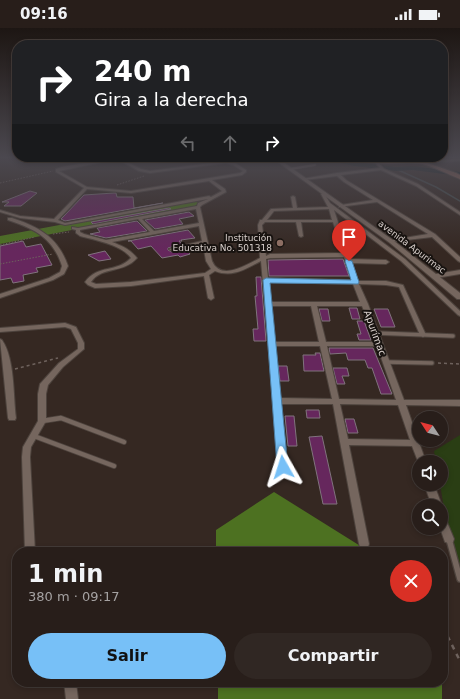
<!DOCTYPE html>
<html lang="es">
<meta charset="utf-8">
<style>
:root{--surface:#281e1a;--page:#302723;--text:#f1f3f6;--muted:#a5a2a2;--line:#443c39;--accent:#77c0f7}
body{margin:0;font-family:"DejaVu Sans",sans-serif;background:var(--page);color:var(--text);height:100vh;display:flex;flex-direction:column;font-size:15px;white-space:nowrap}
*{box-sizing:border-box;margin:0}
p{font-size:13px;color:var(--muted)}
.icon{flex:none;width:22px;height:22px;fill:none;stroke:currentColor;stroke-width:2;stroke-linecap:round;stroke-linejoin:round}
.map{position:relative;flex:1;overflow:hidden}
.sheet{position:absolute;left:12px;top:519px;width:436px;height:140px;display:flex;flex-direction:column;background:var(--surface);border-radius:16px;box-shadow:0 2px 6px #0003,0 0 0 1px var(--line)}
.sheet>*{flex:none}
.guide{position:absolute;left:12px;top:12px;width:436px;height:122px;border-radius:16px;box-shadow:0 2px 6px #0003,0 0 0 1px var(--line);background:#202124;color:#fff;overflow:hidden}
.needle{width:26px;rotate:306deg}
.buttons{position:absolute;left:412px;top:383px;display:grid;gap:8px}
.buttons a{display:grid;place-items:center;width:36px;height:36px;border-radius:50%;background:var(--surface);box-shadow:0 2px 6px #0003,0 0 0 1px var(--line);font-size:20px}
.pin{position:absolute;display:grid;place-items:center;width:34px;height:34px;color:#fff;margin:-41px -17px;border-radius:50% 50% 50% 0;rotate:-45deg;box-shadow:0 0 4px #0007}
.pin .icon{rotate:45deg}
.me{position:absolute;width:44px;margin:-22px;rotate:354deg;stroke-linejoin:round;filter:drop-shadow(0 0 3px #0008)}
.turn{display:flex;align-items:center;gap:14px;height:84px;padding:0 16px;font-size:18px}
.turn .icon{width:52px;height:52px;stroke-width:2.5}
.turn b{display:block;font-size:28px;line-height:34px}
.lanes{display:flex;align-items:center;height:38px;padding:0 16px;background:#0003;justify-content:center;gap:20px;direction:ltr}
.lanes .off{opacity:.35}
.round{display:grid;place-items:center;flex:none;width:42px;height:42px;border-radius:21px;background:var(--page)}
.overview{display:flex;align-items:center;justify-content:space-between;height:68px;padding:0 16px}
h1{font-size:24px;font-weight:600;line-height:30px}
.cta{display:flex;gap:8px;margin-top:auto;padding:8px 16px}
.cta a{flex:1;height:46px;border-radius:24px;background:var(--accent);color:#111;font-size:16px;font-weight:600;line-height:46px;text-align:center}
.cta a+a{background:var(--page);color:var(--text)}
.status{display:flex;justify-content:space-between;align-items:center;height:28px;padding:0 20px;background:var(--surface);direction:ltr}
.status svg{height:11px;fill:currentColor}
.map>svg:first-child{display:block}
</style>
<div class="status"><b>09:16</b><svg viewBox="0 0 49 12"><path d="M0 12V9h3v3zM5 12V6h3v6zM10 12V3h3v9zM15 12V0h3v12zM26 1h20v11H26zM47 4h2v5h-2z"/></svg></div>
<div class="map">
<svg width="460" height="671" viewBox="0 0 460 671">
<rect width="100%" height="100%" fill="#352822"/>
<path fill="#2a3e14" d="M460,407V551L449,511L440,456H441V434H436L434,423Z"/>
<path fill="#4d7121" d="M200,171L202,173L195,178L0,216V208Z
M274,464L370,524H216V502Z
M218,654H442V671H218Z"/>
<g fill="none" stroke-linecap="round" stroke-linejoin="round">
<path stroke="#454e4f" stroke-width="1.5" d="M396,141L436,159L460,173"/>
<path fill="#061719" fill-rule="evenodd" d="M318,129H333L355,134L396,139L413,138L460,144V148L413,142L396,143L355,138L319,131Z"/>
</g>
<path fill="#66275d" stroke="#80737d" d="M30,163L37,165L21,178H4L9,174H2Z
M114,165H116L117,169H133L134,180L163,175L65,193L61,191L84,167Z
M169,180L171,181L93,196L91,194Z
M189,184L194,188L179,191L183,196L155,201L145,192Z
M137,193L147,203L106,210L90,206L100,204L97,200Z
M188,202L195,210L181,212L182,213H179L182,216L168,220V222L172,224L186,221L190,226L180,229L178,227L162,230L151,218L138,221L131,213H128Z
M23,213L26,219L41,216L52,237L36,240L38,244L23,247L24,253L13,255L11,250L0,252V218Z
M105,223L111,231L99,233L88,227Z
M343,231L349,248H269L268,232H270Z
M256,249H261L266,313H254L253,301H258L255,268H257Z
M349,280H357L360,291H352Z
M319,281H328L330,293H322Z
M374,281H388L395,299H381Z
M357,293H364L371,312H359L357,306H361Z
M329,320H373L392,366H381L372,340H368L365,332H348L346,325L330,326Z
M315,325H320L324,343H304L303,327H316Z
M278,338H287L289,353H280Z
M333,340H347L349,348H342L345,356H337Z
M306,382H319L320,390H307Z
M285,388H294L297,418H288Z
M345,391H354L358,405H348Z
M322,408L337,476H323L309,409Z"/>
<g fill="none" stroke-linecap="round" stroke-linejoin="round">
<defs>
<path id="lane-far3" d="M290,141L315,137"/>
<path id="lane-far2" d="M376,305L453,308
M386,334L432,335"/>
<path id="lane-far1" d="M42,393L61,390L124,414
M34,408L114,438"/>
<path id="lane" d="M449,511L460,551"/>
<path id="street" d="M119,129H127L122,131L123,132L143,129H152L127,134L141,141L150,143L226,133L235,135L246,142V144L242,147L212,152L225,161L226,164L202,177L200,179L212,233C221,254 248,236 260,230L258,197L260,192H262L271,181L293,180L291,169L293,168L295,169L297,180L328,179L321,166L323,165H324L330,175L405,231L460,283V288L458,287L401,233L334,182L350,231L386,232L389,234L386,236L351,235L357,253H386L403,257L426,307L423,309L420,307L399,259L386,257L359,256L368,276L404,372H460V378L406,377L426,434H419V436L412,418L349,417L369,516L368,519L364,520L360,519L359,516L333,376H281L287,439L286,441L283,442L280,441L279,439L261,233C245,241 233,250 215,243L209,247L214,270L211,272L208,270L204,248L131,258L95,260L88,257L85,254C98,236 117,245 131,230C122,217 95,212 80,208L76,205V202L72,201V199L78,200L197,178L198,175L208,171L65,197L55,194L20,190L0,184V182L20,188L54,191L84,160L56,144V141L62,139ZM117,131L139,143L150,145L226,135L233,137L243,143L240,145L131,163L87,159L59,143ZM209,153L222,163L211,169L209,168L65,195L58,192L87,161L131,165ZM196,181L199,195L154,203L142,191ZM329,181L332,192H267L274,183ZM138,191L150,204L106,212L84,206L80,204V202ZM265,194H296L299,208L301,209L303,208L301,194H333L343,225L270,226L266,228L262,197ZM199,198L202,213L169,221L172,223L203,216L206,233L211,241L205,245L131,254L96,256L91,254C102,238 123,246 137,230C130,221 122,218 112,214ZM344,229L352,252L268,250L266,231L270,230ZM268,254L353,256L360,274H270ZM271,278H311L319,314H274ZM317,278H362L376,314H326ZM275,318H320L332,371L280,370ZM327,318H377L396,372L339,371ZM340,376L398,377L410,412L348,411Z
M460,131V133L415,135L413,134L415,133Z
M376,132L384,141L418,156L460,184V187L416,158L381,142L341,147L346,152L435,206L460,229V234L458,233L432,209L390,214V212H392L428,206L377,174L339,179V177H341L373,172L344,154L337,148L304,152L302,151L337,145L380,140L374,133Z
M8,190H12C39,199 58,209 68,238L64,246L53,252L0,270V266L49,250L60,244L62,238C53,210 35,201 8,192Z
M460,242V246L436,250L433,248L436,246Z
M65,295L76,299L84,315V321L63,339L48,357L46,366V393L31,419L30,429L35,524H25L22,429L23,419L38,393V366L40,356L59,335L78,321V315L71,301L65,299L0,304V300Z
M0,311L2,312C15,331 13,367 16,390L15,392H9L8,390Z
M424,456H434L442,478L441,479V478H432Z
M441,486L444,487L454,511L453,514L449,515L445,514L440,500H441Z
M64,654H76L78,671H66Z"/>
<path id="secondary" d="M271,129H276L394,213L460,265V271H457L390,215Z"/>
<path id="primary" d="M360,129L382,132L422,133L456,145L460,147V151C447,146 435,139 422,136C402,133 378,141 360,129Z"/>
</defs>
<use href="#lane-far3" stroke="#4d433d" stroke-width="3"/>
<use href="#lane-far2" stroke="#4d433d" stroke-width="5.5"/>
<use href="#lane-far1" stroke="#4d433d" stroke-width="6"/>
<use href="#lane" stroke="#4d433d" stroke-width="8"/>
<use href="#street" stroke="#4d433d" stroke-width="2"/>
<use href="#secondary" stroke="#4d433d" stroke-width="2"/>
<use href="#primary" stroke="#4d433d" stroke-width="2"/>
<path stroke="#6e625d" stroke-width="1" stroke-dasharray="1.5 1.5" stroke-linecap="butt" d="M239,133L248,129
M0,155L53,143
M117,157L144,148
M53,206L69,204
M0,217L35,209
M0,236L53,226"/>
<path stroke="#6e625d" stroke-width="1.5" stroke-dasharray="3 3" stroke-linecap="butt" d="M438,335L460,336
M15,341L58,330"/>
<path stroke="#6e625d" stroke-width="2.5" stroke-dasharray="5 5" stroke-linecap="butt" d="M443,599L460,633"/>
<use href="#lane-far3" stroke="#75665e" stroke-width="2"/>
<use href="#lane-far2" stroke="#75665e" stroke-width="3.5"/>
<use href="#lane-far1" stroke="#75665e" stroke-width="4.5"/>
<use href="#lane" stroke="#75665e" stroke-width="5.5"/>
<use href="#street" fill="#75665e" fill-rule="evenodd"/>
<use href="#secondary" fill="#75665e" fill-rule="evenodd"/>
<use href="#primary" fill="#a16d5d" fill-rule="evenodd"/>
</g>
<linearGradient id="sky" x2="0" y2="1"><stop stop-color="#1d1613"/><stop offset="0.58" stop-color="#4b484f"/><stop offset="1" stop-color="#4b484f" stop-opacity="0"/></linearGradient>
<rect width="460" height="223" fill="url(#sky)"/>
<path fill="#77c0f7" stroke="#4d7da1" d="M346,231L352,233L359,254L358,256L270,255L288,439L287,442L283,443L279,442L277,439L263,252L266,250L351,252L345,233Z"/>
<circle fill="#8d6e63" stroke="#181310" stroke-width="1.5" cx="280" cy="215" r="4"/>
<g text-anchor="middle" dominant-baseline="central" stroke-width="4" stroke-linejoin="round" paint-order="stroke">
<g font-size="9" fill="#d9d0cc" stroke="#181310" text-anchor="end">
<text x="272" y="210">Institución<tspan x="272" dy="10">Educativa No. 501318</tspan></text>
</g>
<g font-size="9" fill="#d9d0cc" stroke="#181310">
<text transform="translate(412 219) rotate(37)">avenida Apurimac</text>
</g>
<g font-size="10" fill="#d9d0cc" stroke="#181310">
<text transform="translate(375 305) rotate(70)">Apurímac</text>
</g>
</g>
</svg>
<div class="buttons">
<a><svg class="needle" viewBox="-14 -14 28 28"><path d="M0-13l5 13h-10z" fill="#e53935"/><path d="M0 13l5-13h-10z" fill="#a5a2a2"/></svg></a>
<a><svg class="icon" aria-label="sound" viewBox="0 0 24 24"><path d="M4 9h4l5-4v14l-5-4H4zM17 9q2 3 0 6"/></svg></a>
<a><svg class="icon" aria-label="search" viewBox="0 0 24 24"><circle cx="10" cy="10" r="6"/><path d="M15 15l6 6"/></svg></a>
</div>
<div class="pin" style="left:349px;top:233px;background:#d93025"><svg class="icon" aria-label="arrive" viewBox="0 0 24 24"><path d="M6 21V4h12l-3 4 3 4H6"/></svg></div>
<svg class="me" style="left:283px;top:439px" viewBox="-20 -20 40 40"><path d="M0-17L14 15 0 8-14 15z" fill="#77c0f7" stroke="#fff" stroke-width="4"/></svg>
<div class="guide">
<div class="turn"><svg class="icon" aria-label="right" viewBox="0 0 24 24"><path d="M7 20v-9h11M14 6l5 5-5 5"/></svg><div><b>240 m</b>Gira a la derecha</div></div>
<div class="lanes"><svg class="icon off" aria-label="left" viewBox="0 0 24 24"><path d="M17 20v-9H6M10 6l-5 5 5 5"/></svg><svg class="icon off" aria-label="ahead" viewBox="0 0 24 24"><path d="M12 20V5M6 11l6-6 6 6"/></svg><svg class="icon" aria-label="right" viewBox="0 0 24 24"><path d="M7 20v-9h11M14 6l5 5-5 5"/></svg></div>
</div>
<section class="sheet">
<div class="overview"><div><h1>1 min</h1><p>380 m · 09:17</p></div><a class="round" style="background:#d93025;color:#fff"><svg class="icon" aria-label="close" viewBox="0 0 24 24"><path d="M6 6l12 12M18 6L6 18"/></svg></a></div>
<div class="cta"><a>Salir</a><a>Compartir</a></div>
</section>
</div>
